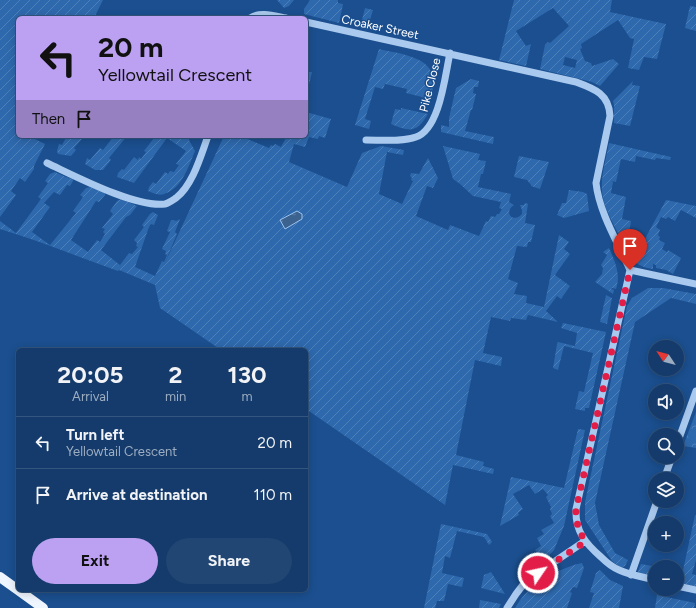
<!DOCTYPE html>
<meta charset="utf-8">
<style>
:root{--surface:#143b6b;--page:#214673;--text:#f1f3f6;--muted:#9dadc1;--line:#33557e;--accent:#bca0f2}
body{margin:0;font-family:Figtree,sans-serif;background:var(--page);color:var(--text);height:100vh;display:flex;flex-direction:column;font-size:15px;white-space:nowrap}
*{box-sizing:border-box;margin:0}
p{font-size:13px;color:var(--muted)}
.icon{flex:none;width:22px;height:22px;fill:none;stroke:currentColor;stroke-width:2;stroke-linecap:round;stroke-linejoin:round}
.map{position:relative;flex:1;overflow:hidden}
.side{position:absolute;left:16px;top:348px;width:292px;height:244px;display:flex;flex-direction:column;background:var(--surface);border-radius:6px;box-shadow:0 2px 10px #0003,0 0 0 1px var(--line)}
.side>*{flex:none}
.hud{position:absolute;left:16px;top:16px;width:292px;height:122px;border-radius:6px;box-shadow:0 2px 10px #0003,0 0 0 1px var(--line);background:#bca0f2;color:#111;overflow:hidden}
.needle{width:26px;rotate:306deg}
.tools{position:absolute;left:648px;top:340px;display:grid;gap:8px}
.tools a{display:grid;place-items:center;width:36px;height:36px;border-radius:50%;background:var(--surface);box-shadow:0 2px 10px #0003,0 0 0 1px var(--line);font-size:20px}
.pin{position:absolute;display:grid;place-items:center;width:34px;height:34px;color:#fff;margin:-41px -17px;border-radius:50% 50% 50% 0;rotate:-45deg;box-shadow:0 0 4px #0007}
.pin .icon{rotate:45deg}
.me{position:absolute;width:44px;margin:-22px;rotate:56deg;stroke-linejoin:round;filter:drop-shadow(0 0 3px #0008)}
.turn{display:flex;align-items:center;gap:14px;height:84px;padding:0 16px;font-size:18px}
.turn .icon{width:52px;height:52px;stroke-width:2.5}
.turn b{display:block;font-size:28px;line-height:34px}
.then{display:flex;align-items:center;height:38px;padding:0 16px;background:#0003;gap:8px;font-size:15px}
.eta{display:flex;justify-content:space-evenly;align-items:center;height:68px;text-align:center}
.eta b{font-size:24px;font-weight:700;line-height:28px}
.action{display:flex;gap:8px;margin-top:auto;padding:8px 16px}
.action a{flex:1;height:46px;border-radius:24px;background:var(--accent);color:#111;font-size:16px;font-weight:700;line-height:46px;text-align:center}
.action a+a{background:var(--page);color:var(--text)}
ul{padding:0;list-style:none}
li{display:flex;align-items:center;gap:12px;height:52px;padding:0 16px;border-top:1px solid var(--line)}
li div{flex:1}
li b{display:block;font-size:15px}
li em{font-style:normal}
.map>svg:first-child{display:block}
</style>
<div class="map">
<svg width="696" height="608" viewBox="0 0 696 608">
<defs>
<pattern id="park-crowns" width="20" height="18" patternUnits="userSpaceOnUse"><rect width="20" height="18" fill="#2e69ad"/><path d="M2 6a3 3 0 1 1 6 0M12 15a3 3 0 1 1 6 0" fill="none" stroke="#4d80b9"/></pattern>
<pattern id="garden-furrows" width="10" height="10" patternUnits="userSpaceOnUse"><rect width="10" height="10" fill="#2e69ad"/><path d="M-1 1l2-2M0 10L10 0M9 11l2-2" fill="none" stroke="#4d80b9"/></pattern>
<pattern id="water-ripples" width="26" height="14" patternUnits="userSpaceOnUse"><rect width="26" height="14" fill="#3c6290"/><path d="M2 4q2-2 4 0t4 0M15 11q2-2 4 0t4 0" fill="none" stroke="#597aa1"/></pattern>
</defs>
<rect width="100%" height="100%" fill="#1b4f8f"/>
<path fill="url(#park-crowns)" d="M696,412V448L683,446Z"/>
<path fill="url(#garden-furrows)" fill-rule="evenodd" d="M0,0H103L94,18H18V136H36L35,139L45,144L34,166V169L25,182L20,178L11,191L16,195L0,217Z
M277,0H294L289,6L284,8Z
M310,0H338V3L343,4L339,23L304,14V9Z
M514,0H612L610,12L666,24L657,59L644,57L639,70L628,68L634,39L630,38L618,20L581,44L582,48L580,49L585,61L591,63L592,66L613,59L619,64L600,86L592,82L540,69L545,45L548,42L550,43L569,26L553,8L516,31L526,46L531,44L526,66L499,60ZM565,57L577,60L575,68L563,65Z
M690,6L696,7V31L685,28Z
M365,8L373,10L367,30L360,28Z
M379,49C399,54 435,56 434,84C433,89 431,95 430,99L406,93L407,89L385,84L383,89L375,87L365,119L371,121L369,129L355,125Z
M309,72H312L306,97V83Z
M471,79L479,81L478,87H474L473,93L476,94L472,110H471L465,131L494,137L493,144L441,132V125L449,127V118L456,88Z
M633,81L632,85L640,86L630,126L614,123V105L613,101Z
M401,108L428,114C417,133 410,132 391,124L395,109L401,110Z
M306,112L331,119L325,138L319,136L318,139L309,137L305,147L294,144L289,162L347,187L362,153L381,146L404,150L403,155L387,152L379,194L402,204L413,181L411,180L412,178L410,176L411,173L419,174L428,158L438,178L433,188L427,186L416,216L448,230L450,225L479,236L486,221L488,222L491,216L495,217L497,214H499L502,209L499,208L501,202L473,196L460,184L453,179L443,146L480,154L478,160L486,161L483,174H481L478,187L511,194L509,202L514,205C503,212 513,224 522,214V210L520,205H524L525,203L528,204L525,223L535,225L531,242H528L527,247L517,246L508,279L518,283L514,294L527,296L526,303L544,307L559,235L569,242L564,249L570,254L555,275L570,286L561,299L557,296L546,311L558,322L528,315L526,320L511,318L510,321L491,317L483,353L502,357L501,366L475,360L456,455L484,462L483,466L494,469L493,474L453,465L445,505L306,409V350H221L160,308L155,285L119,270L118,271C78,257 40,241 0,229V221L16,233L41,199L38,197L48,183L45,181L50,174L55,172L66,177L73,179V181L70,186L67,185L60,195L54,192L44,203L50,207L32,232L50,245L76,213L73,211L83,197L80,195L86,188L90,187L105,193V195L99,202L96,201L71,240L88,252L97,240L100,242L105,234L103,232L105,229L102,228L113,214L110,211L117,201L121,199L135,205L137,206L130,215L126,217L101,250L120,265L129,253L132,254L138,247L136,246L137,243L134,240L144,227L142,225L150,214L153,212L158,215L154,225L151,224L149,227L135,267L155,276L162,261L164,262L167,255L165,254L166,251L162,249L170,232L167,231L171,220H174L176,221L180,219L175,232L177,234L164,265L224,136H240L269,148L271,145L273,146L275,144L281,147L287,136H306Z
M67,136H79L82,139L74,148L76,150L71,156L58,154L57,151L59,144L62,145Z
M114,136H127L109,158L111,160L103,170H95L85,164L87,158L90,160L100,148L103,150Z
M152,136H189V140L195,151C189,165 182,189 164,194C159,196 153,193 148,191L149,187L153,182L156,184L165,172L168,174L170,171L174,172L179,165L176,164L186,151L167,138L134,183L117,177L118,173L122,169L124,170L134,157L138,160L139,157L141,159L146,152L144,151L154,138Z
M609,143L671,157L670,160L656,158L655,160L636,156L635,162L621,159L616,182L611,181L613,182L611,193L626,197L622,219L631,221C630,229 629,236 620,237C614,225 606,212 603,198C599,180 606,160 609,143Z
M519,156L549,162L540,189L531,186V185L527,180L514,177Z
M569,190L583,192L587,194L589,211L564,218L557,215L562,203H566Z
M666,200L696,206V218L681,210L675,221L668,217L666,219L661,217L656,227L660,230L658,235L660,237L659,240L665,243L662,249L667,252L668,250L681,258L673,274L666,270L656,268V265L653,264V269C640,267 634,263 627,253L631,249L640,248Z
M609,248C615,262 621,274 616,289L612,288L611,289L614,290L613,294L595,282L602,274L603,268L601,265L607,255L603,252Z
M648,288H663L696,294V304L671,298L635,322L595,503L599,525L615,553L628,560L625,566L621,568L612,561L585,520V502L627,306L632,298Z
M606,295L612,298L607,324L600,322Z
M563,323L606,332L589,408H585V411L575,409L579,391L584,392L593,353L564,346L558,370L553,368L557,344L558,342L575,346L577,333L561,328Z
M578,429L585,430L564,526L554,550L546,559L543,560L535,550L541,546L537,538L544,534L541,530L554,523L550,516L552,514L550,509L551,507L546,497L548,495L543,489L535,494L529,485L513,494L523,509L518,513L519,515L500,526L511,477L564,488Z
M695,515H696V560L692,574L696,575V587L677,583V575H682Z
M441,524L487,534L492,542L489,545L484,537L457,531L450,558L445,556L442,573L464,578L462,587L448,584L444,601H437L435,608H424Z
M582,563L584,568L577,588L573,587L570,592L572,593L567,608H515C518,603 522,597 526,593C542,579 562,567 582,563Z
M641,564L652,566L651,569L655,570V578L639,574L638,571Z
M600,570L610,580L623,586L619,608H589L594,593L590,592L596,573Z
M491,572L505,594L481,588L484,575Z
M657,595L695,603L694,608H655Z
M480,600L501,604L499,608H479Z"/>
<path fill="url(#water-ripples)" stroke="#9cc4f0" d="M297,211L302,214V219L285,229L280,220Z"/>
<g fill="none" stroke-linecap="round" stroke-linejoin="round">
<path stroke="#a9c9ee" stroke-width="7" d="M250,18C260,11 275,16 286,18
M306,22L576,82C595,89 609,94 610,116L596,183C599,212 618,243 630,270
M366,140C381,140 403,142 416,137C440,129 445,75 450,53
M47,163C75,176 136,208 165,204C169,203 173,200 176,198C193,185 201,155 208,136
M630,270L576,509C575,531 585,543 601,557C606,562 612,567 619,570C630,575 643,577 655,580
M630,270L696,284
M677,444L696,391
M664,479L672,457
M631,575L657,501
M677,586L696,590
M507,608L516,594L526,581L585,541"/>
<path stroke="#f0f6ff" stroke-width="10" d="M0,577L18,590
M18,590L43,608"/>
</g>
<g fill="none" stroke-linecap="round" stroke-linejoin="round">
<path stroke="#e11d48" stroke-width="7" stroke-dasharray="0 12.6" d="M538,573L585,542C579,530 575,521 576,509L630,270"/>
</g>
<g text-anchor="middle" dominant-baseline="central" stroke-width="3" stroke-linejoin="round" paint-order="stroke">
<g font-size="12" fill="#fff" stroke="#1b4f8f">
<text transform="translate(380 27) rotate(12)">Croaker Street</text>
<text transform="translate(430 85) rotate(-76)">Pike Close</text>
</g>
</g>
</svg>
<div class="tools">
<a><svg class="needle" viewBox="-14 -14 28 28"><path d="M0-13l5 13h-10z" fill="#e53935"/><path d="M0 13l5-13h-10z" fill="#9dadc1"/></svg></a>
<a><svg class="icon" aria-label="sound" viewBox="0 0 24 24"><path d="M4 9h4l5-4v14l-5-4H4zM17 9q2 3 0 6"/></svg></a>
<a><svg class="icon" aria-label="search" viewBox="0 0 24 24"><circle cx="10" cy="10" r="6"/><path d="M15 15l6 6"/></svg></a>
<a><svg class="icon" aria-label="layers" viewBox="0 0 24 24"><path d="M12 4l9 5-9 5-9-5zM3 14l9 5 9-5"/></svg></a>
<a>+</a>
<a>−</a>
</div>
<div class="pin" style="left:630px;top:270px;background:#d93025"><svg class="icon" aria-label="arrive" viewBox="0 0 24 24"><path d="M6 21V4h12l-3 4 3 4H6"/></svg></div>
<svg class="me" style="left:538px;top:573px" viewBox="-20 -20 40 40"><circle r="17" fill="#e11d48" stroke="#fff" stroke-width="3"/><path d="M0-11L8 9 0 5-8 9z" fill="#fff"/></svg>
<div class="hud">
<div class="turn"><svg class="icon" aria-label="left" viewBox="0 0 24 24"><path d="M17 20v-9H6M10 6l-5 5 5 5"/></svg><div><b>20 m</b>Yellowtail Crescent</div></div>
<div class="then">Then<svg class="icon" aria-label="arrive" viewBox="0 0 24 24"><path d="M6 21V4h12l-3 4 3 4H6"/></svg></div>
</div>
<section class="side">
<div class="eta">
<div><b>20:05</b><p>Arrival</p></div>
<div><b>2</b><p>min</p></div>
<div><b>130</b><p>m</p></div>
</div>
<ul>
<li><svg class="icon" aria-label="left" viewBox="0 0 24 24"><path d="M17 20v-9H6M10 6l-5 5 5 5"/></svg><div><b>Turn left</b><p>Yellowtail Crescent</p></div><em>20 m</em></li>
<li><svg class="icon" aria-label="arrive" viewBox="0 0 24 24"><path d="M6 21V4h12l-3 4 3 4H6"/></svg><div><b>Arrive at destination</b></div><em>110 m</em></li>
</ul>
<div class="action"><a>Exit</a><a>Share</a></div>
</section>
</div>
